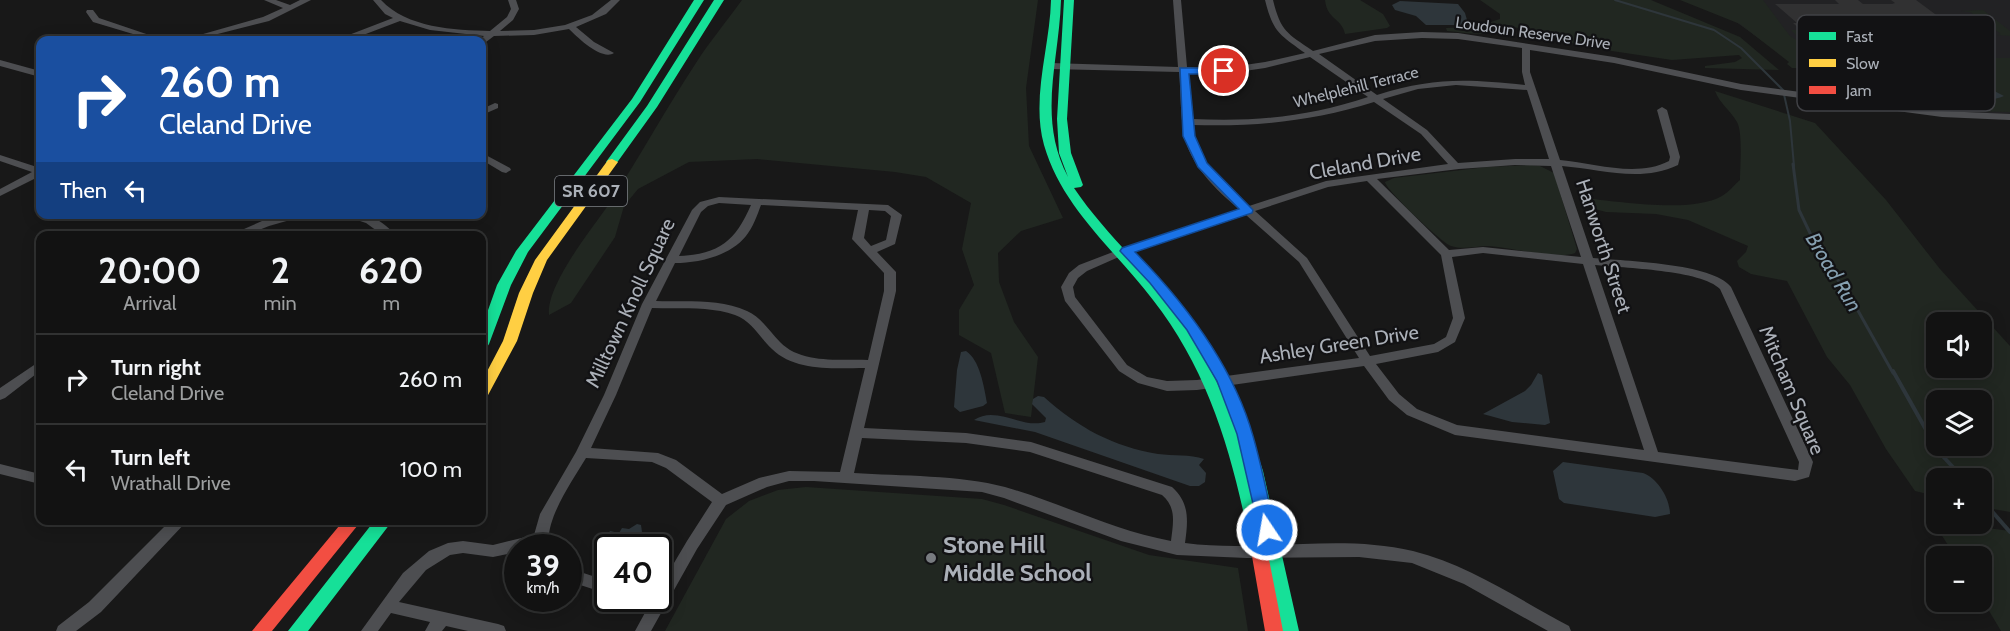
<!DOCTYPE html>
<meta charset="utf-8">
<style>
:root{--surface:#121212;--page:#1f2020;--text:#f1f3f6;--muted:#9c9e9f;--line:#313232}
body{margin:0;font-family:Cabin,sans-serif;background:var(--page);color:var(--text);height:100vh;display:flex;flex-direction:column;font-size:22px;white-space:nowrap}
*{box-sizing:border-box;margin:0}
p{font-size:20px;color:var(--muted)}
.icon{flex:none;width:33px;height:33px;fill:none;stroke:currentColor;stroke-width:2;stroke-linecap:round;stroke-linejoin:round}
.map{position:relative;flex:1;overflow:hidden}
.panel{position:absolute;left:36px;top:231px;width:450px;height:294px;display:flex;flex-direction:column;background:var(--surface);border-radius:12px;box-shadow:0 3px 15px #0003,0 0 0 2px var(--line)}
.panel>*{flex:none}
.hud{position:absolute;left:36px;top:36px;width:450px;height:183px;border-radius:12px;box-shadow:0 3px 15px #0003,0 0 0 2px var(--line);background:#1a4fa0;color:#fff;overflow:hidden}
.fabs{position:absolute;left:1926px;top:312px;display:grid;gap:12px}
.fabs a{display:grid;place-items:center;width:66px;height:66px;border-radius:12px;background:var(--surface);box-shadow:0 3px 15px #0003,0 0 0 2px var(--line);font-size:30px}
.speed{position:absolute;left:504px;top:534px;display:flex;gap:12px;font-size:30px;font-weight:700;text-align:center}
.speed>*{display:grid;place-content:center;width:78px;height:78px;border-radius:50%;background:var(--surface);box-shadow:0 3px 15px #0003,0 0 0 2px var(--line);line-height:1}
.speed small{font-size:15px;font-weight:400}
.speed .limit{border:3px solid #111;border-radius:9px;background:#fff;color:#111}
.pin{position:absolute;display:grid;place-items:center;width:51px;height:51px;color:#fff;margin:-26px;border:3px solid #fff;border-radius:50%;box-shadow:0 2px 6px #0007}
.me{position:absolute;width:66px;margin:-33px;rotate:348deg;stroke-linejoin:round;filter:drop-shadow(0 0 4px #0008)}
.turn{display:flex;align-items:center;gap:21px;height:126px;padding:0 24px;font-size:27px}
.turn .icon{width:78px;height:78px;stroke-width:2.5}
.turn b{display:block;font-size:42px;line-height:51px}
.then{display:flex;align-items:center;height:57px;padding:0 24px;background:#0003;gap:12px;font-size:22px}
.eta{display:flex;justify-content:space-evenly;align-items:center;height:102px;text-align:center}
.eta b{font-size:36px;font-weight:700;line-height:42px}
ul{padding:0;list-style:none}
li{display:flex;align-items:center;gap:18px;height:90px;padding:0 24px;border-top:2px solid var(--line)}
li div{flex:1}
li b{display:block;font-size:22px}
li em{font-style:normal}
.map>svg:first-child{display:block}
</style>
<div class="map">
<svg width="2010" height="631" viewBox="0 0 2010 631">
<rect width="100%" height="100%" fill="#181818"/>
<path fill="#222224" d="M1706,0H2010V115L1946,111L1844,96L1815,79Z"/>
<path fill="#212721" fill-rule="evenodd" d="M742,0H1038L1026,88L1029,146L1063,218L1021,231L998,253L999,282L1014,322L1038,357L1031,417L1005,413L991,353L959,335V310L974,285L962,249L971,203L926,177L895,172L757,159L689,162L638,189L624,206L615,237L571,303L549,315C546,286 590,231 607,207C638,160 665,110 696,63C710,41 727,21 742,0Z
M1325,0H1360L1383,14L1390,26L1387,28L1345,34C1342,18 1327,20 1325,0Z
M1480,0H1651L1740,37L1779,70L1705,68V66L1735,62L1742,58L1739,55L1672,60L1592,48L1568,42L1555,34L1507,26C1488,38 1468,33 1447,31L1446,28L1476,27L1500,19V14Z
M1680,0H1763L1790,36L1805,45L1807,50L1834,62L1874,68L1908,96L1914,105L1908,106L1880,97L1866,99L1844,96L1801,68H1792L1787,64L1789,62L1740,24Z
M1983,10L2010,31V36L1997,35L2001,34L1970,12L1961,11Z
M1791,30H1800L1805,36L1877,35L1891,37L1821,38L1807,42L1799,38Z
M1914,51H1924L1944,58H2010V112L1961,111L1937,108L1889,67L1917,62L1919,57Z
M1715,91L1815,123L1886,200L1940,269L2010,346V512L1982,507V478H1936V496L1915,491L1886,449L1850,385L1827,357L1787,281L1751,274L1739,267L1737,261L1746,252L1748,246L1688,220L1656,214L1606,212L1595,209L1582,198C1618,201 1690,214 1722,196C1729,192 1734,185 1740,180C1740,167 1743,133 1737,122C1730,110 1720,104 1715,91ZM1936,322H1982V368H1936ZM1936,400H1982V446H1936Z
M1530,165L1540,166L1554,173L1577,249L1575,253C1558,260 1509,247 1488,246C1476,246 1463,250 1451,246C1442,243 1386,190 1385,182L1394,178L1487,167Z
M806,487L982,499L1004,505L1149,555L1238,568L1248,631H665L726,519L749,501L778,490Z
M1932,520L1936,521V524H1957L2010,531V631H2001L1982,599V556H1955Z"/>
<path fill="#2e363b" d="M1400,1L1458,4L1465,13L1467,20L1460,25H1426L1416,16L1395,10L1392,5Z
M1953,78L1971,79L2004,96C1983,105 1966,94 1950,81L1949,79Z
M966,351C980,360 984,387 987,403L983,406L960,412L954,407L957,370L961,352Z
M1538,373L1542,375L1550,423L1545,425L1512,422L1483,414L1525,391L1531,385Z
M1038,396L1044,397C1077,427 1114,447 1158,454C1173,456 1190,454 1204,459L1199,465L1206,473L1205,482L1199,486H1190L1035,432L974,420C996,405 1022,429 1045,422L1046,418L1032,404L1033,399Z
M1563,462L1643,473C1657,478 1670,498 1670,514L1655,517L1564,503L1559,499L1553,471Z
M637,524L641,525L642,532L648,533L645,538L654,540L650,547L608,548L607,552L598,550L610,531L619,533L622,528L629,529Z"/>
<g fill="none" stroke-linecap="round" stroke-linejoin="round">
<path stroke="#2e363b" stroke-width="2" d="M1615,0L1714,30L1741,48L1783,90L1790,121L1794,166"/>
<path stroke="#2e363b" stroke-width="3" d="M1793,164L1799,210L1821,256L1852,300L1893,373"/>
<path stroke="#2e363b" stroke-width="4" d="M1893,371L1938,451L1963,478
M1982,500L2010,532"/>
</g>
<path fill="#313132" d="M1835,0H1858L1863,4H1892L1895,3L1891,0H1916L1962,34L1806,35L1793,23H1797L1775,4H1839Z"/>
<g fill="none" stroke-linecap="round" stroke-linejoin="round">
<path fill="#4d4e51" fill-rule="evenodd" d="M264,0H276L290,5L300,0H311L269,21L194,40H182L263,17L283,8Z
M373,0H381C407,28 454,30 490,31L507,17L511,9L508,0H516L519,9L513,20L500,31L534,30L565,25L592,15L611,0H620L606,14L576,27L594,42L614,53C602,61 578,38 569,29L534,35L494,36L482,45V40H479L484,36L430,30L400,21L350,40H340L341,38L393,18L385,14Z
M1173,0H1181L1187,67L1224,68L1265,62L1305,53C1279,34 1273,32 1265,0H1273C1281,32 1287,33 1313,51L1375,35L1422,32L1458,33L1614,57L1741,84L1942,111L2010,114V120L1942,117L1741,90L1614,63L1530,50V72L1560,160C1595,163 1636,178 1669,161L1670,157L1657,110L1662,107L1667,110L1680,157L1678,165C1641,183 1600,169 1562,166L1593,258C1624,261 1713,263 1731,287L1813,462L1809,477L1795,481L1455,435L1407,415L1389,400L1364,366L1197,390L1167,391L1138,383L1119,371L1065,301L1061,287L1069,273L1079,265L1113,252L1239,209C1217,191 1189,164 1184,134C1180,114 1181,93 1179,72L1051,69L1047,66L1051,63L1178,67ZM1422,38L1458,39L1522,48V72L1525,85C1467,79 1434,77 1377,95L1319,54L1375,41ZM1310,57L1368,97C1308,117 1255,122 1192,119L1188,73L1224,74L1265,68ZM1456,85L1527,90L1549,159H1515L1458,163L1427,130L1383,99L1418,89ZM1374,102L1421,134L1448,164L1326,181L1249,206C1223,185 1196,160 1193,125C1257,127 1313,121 1374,102ZM1515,165L1551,166L1581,257L1483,247L1449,250L1377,179L1459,169ZM1367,181L1441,255L1453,318L1446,337L1434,344L1370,356L1307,258L1255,211L1328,187ZM1246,215L1299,262L1359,358L1197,380L1167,381L1147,377L1127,365L1075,297L1073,287L1078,278L1087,271L1121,256ZM1483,253L1583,264L1644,450L1457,425L1417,409L1399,394L1376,364L1438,352L1455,342L1465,318L1452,257ZM1595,265C1623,268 1702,270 1720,289L1799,462L1798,470L1658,452Z
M87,10H93L99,18L164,40H153L93,22L86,12Z
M0,60L40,71V77L0,66Z
M495,103L498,104V108L482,115V109Z
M482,153L510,168L511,170L506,173L502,172L482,160Z
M0,155L40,168V176L0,196V189L32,172L0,161Z
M719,197L888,205L902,215L895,244L877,252L896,272V291L864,428L966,433L1031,442L1172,487C1190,503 1188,521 1185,543C1260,553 1338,533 1413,551C1469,565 1518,599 1569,626L1571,631H1548L1464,584L1412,563L1359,557L1247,558L1177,555L1121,541L1004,498L982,492L814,481H789L767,487L726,505L697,549L651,631H635L653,598H658V590L687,541L712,502L666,468L652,462L586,458C573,480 542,523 550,548H518V552L493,557L463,553L450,555L426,570L399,602L498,624L504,626L506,631H468L446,626L442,631H425L430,622L391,613L378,631H361L403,573L429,551L448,543L463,541L493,545L534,535L540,514L576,452L604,395L642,304L692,210L700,202ZM719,203L751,205C735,241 720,254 679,256L701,212L708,206ZM761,205L858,210L852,239L884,273V291L868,360C839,359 801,364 780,342C769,331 761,317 747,311C719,298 685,302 656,301L675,263C699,263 730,256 746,236C753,227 757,216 761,205ZM869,210L885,211L891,216L886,240L871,246L864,238ZM652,308C679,309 710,306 735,315C752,321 760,338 772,349C795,372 836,368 865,368L840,472L789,471L759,478L722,494L676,460L658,453L591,448L616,395ZM862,438L966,443L1030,452L1162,495C1177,508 1173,523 1171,541C1112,530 1061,503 1005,487C960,475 901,476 854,473Z
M289,214H311L269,226L244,236H228L262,221Z
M339,214C363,214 379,215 396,236H384L366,223Z
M40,361V371L5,398L0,400V388Z
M0,464L40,474V484L0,474Z
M171,520H188L101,612L76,631H56L58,626L89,602Z
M568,568L608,581V594L568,581Z"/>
<path fill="#16e098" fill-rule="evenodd" d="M694,0H704L640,102L528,252L511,285L489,344L487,347L482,349V327L497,285L516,251L632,99Z
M714,0H724L657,107L616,164H608L606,162L647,106Z
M1051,0H1061C1059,63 1037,117 1068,177L1059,153L1057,119L1064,0H1074L1067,119L1071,153L1083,185L1081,187L1074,188C1100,227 1135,258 1163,295C1190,329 1211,367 1228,407L1235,403L1240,404L1242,408L1263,471L1299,631H1281L1263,544L1257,546L1251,544L1249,539C1232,453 1208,370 1153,300C1115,250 1062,208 1044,145C1031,98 1050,47 1051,0Z
M375,520H393L308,631H288Z"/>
<path fill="#ffcf43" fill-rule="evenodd" d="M612,159L618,162L547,260L533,293L517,341L487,397L482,398V381L503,341L519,293L535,260L608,160Z"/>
<path fill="#f24e42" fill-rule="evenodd" d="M344,520H362L272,631H252Z
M1257,532L1263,534L1265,539L1283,631H1265L1249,539L1251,534Z"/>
</g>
<path fill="#1a73e8" stroke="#114b97" stroke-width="1.5" d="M1180,68H1224L1230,71L1224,74H1189L1195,136L1207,163L1253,210L1252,213L1135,252C1186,304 1233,365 1253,436C1262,467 1268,499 1275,530L1273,535L1267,537L1261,535L1259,530L1237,434L1217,381L1187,330L1150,283L1120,251L1122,248L1239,209L1198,167L1183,136Z"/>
<circle fill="#787b80" stroke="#121214" stroke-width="2" cx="931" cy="558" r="6"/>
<g text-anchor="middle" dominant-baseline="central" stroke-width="4.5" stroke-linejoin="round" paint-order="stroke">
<g font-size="16" fill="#abb0b8" stroke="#121214">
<text transform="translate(1533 33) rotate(8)">Loudoun Reserve Drive</text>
<text transform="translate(1356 87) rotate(-14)">Whelplehill Terrace</text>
</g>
<rect fill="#121214" stroke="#7d8187" stroke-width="1.5" x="555" y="176" width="72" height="30" rx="4.5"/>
<g font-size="18" font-weight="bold" fill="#abb0b8">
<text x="591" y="191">SR 607</text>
</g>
<g font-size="20" fill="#abb0b8" stroke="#121214">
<text transform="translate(1365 163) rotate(-10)">Cleland Drive</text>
<text transform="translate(1604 246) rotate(72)">Hanworth Street</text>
<text transform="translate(630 303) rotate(-65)">Milltown Knoll Square</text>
<text transform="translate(1339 344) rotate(-9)">Ashley Green Drive</text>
<text transform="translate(1792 390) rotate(67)">Mitcham Square</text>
</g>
<g font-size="21" font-style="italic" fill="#859fb0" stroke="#121214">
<text transform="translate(1834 272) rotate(59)">Broad Run</text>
</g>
<g font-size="24" font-weight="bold" fill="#abb0b8" stroke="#121214" text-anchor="start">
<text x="943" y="544">Stone Hill<tspan x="943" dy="28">Middle School</tspan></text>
</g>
</g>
<rect x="1797" y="15" width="198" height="96" rx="9" fill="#121214" stroke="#404145" stroke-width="1.5"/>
<rect x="1809" y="32" width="27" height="8" fill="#16e098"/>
<rect x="1809" y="59" width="27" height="8" fill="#ffcf43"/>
<rect x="1809" y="86" width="27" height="8" fill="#f24e42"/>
<g font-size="16" fill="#abb0b8">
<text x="1846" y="42">Fast</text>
<text x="1846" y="69">Slow</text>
<text x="1846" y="96">Jam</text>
</g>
</svg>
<div class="fabs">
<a><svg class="icon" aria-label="sound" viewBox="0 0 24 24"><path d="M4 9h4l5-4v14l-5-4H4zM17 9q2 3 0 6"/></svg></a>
<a><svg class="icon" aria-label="layers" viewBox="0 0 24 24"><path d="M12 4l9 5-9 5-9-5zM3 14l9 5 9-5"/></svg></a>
<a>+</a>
<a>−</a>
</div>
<div class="speed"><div>39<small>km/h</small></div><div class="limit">40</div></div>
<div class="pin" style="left:1224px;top:71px;background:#d93025"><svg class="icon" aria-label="arrive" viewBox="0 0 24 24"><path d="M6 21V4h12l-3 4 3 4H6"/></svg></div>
<svg class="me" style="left:1267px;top:530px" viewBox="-20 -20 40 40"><circle r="17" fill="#1a73e8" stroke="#fff" stroke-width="3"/><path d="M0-11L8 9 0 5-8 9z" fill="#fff"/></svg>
<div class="hud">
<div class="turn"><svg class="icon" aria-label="right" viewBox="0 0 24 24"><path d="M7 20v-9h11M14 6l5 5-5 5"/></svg><div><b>260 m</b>Cleland Drive</div></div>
<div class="then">Then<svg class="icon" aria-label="left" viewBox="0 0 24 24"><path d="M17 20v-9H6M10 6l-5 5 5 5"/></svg></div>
</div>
<section class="panel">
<div class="eta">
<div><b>20:00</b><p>Arrival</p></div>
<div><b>2</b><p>min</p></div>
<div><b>620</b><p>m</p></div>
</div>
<ul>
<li><svg class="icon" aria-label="right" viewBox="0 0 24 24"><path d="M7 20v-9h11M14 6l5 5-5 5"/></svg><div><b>Turn right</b><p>Cleland Drive</p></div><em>260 m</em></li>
<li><svg class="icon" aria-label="left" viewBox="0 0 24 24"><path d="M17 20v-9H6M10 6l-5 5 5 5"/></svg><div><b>Turn left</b><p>Wrathall Drive</p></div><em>100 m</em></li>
</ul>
</section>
</div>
